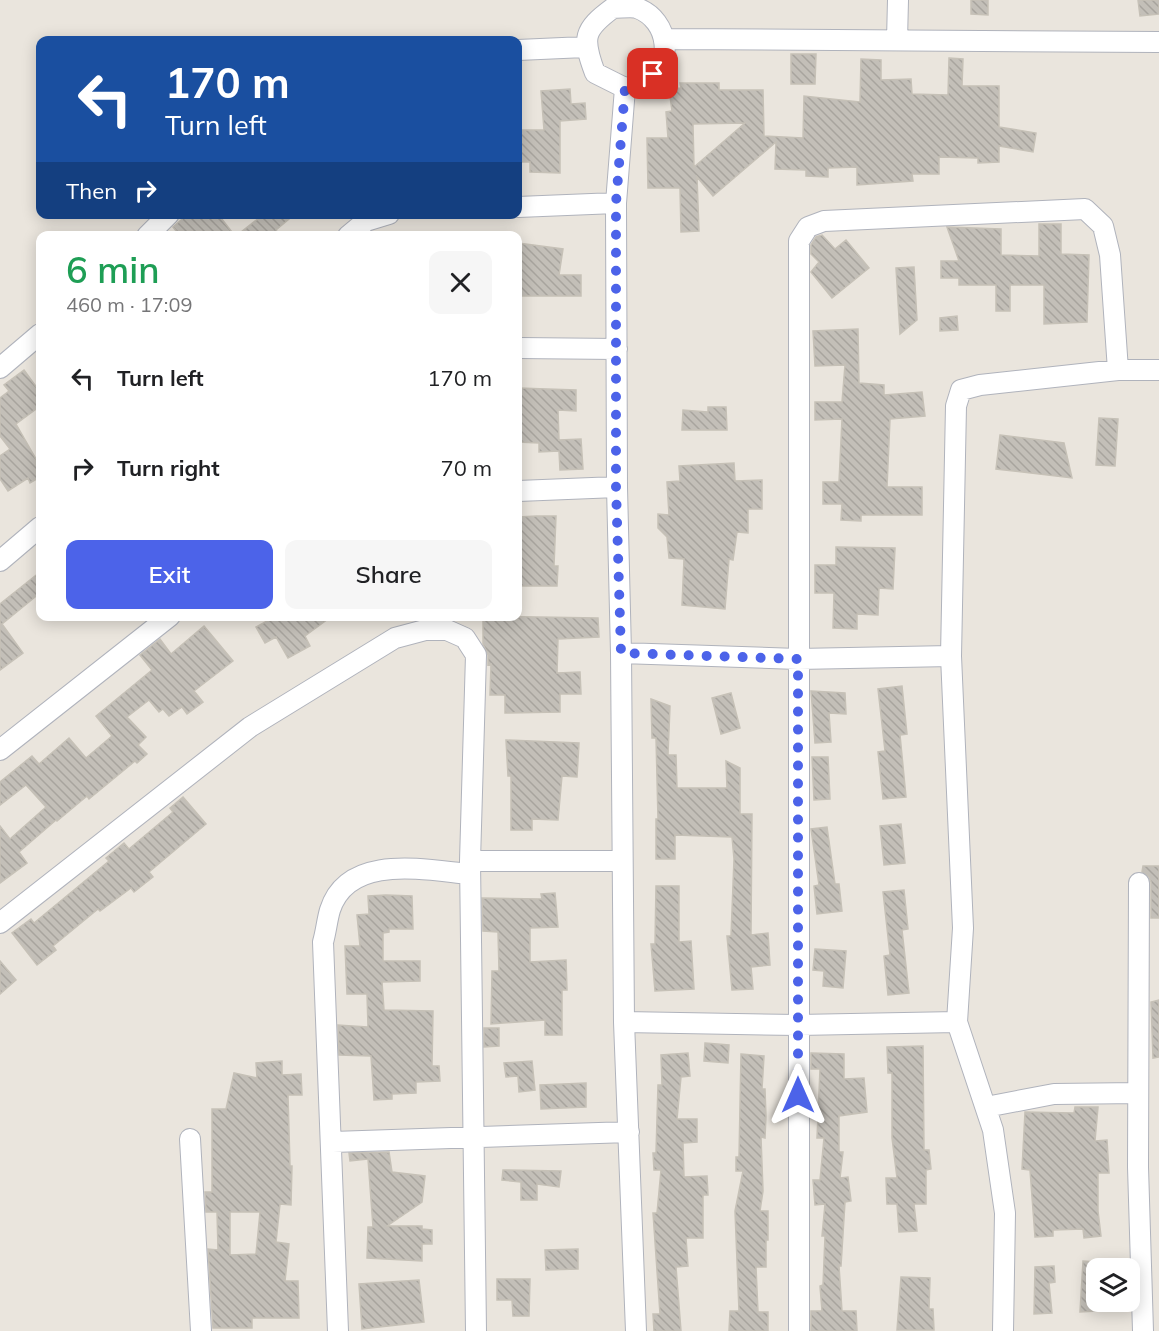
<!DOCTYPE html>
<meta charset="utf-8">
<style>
:root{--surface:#fff;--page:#f6f6f6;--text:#202124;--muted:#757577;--accent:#4c63e9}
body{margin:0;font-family:Mulish,sans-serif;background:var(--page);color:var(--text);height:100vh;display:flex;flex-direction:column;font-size:22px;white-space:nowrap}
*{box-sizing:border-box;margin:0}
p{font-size:20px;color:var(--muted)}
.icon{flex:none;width:33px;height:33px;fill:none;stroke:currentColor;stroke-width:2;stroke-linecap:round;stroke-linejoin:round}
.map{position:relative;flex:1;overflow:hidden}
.details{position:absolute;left:36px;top:231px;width:486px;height:390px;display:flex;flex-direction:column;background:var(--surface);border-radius:12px;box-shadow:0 3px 15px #0003}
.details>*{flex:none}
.guide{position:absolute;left:36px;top:36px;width:486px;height:183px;border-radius:12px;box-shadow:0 3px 15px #0003;background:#1a4fa0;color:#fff;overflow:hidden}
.buttons{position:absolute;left:1086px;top:1258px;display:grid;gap:12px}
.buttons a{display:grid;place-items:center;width:54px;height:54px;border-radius:12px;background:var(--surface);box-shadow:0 3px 15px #0003;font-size:30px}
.pin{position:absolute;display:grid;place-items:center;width:51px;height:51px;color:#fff;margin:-26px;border-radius:12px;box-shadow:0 3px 9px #0006}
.me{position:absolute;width:66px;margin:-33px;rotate:0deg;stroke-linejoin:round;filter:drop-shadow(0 0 4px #0008)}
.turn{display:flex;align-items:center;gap:21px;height:126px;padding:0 30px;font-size:27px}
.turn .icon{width:78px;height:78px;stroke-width:2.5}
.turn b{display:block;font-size:42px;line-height:51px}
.then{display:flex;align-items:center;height:57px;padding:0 30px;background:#0003;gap:12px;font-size:22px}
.round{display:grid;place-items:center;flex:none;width:63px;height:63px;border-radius:12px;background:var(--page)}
.headline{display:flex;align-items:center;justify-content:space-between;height:102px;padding:0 30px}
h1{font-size:36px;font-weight:600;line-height:45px;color:#1e9e55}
.action{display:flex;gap:12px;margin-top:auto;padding:12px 30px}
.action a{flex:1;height:69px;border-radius:12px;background:var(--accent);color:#fff;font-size:24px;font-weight:600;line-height:69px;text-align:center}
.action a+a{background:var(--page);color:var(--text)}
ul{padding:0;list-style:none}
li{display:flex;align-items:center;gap:18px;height:90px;padding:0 30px}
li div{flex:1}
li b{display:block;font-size:22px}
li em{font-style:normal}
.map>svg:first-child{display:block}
</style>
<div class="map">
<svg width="1159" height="1331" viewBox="0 0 1159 1331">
<defs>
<pattern id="building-back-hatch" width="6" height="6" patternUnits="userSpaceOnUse" patternTransform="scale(1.5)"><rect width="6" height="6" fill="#c3bfb8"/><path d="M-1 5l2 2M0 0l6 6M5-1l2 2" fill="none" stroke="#a8a49e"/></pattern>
</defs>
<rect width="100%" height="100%" fill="#eae5dd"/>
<path fill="url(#building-back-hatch)" stroke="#c6c1b7" stroke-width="1.5" fill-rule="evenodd" d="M971,0H988V15L971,14Z
M1138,0H1159V14L1140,16Z
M791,54H816L815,84H791Z
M949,58L963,59L962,86H999V127L1036,133L1033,152L999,146V162L978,163V158L939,157V174H912L913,181L857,185V167L828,168V177L806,176V170L775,169L776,142L713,196L697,177L699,231L681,232L680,188H648L647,138H668L666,112L672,111L669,89L681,88L680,83H719V90H763L764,136L803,138L804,96L860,102L861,59L881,60V80L911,79L912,94L948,95ZM745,123L694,167L693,124Z
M570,89L571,104L585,103L586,119L560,121V173L530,172V162H518V130H544L541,91Z
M188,214H218L235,236H180L173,227Z
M264,214H295L276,230L280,236H236Z
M1039,224H1061V254L1089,255L1087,322L1044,324V285H1010V311H996V285H959V278H941V261H959L947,227L1001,229V255L1039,256Z
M822,235L835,249L846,240L869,268L832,298L811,272L819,262L811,254V245L816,237Z
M518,243L563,249L559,275H581V296H518Z
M914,267L917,320L900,334L896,268Z
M957,316L958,330L940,331V318Z
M858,329L859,383L884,385V395L922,392L925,416L890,419L887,487H922V515H861V521L841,520L842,504H823V482H839L842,419L815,420V402H842L845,365L815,366L813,331Z
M24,370L40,392V406L16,424L40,466V477L30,483L28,478L8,491L0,479V456L10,449L0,436V398L9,391L4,385Z
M518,388L576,390V411L558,410L559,440L581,439L583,469L560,470L559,451L539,452V443L518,442Z
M708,407H726L727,430H682L683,410L708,412Z
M1099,418L1118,419L1115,466L1096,465Z
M1000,435L1064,443L1072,478L996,469Z
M734,463L735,481L762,480V509H748V533L737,532L733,560L729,559L725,609L682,605L684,559L669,558L667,537L658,528V514L669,515L667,482L680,481L679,466Z
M537,516H556L554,566H558L557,586H518V517Z
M836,547L895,548L893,589L879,588L878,615L857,614V629L833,628L834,593H815V565H836Z
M40,572V593L2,624L23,653L0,670V604Z
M276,616H332L305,636L310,646L288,658L276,637L265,643L256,627Z
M483,616L598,618L599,637L558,639L557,673L580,672L581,694H560V712L505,713V695H490L491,664L488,665V655L483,644Z
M204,626L233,661L194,691L203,702L187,714L182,707L169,716L163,709L159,712L149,700L127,717L146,737L138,745L147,754L137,763L135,761L89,799L87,796L57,821L56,820L19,852L27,863L0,883V826L10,839L46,807L26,785L0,805V782L32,756L39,764L69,738L86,758L112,736L96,716L152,670L140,655L160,639L171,654Z
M902,686L907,734L900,735L906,797L883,799L878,752L885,751L878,689Z
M811,691L845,693L846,714L829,713L831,742L815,743Z
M731,693L740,728L721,734L712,698Z
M651,699L670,706L668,755H676L677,788H727L726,761L740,768V814H752L751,935L768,933L770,965L751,967L753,989L732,990L727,936H731L734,859L732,837L675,835V859H656V819H658L656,738H652Z
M506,740L579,743L577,777L562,776L558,820L532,819V830H511V776H508Z
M812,757H828L830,799L814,800Z
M183,797L206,824L149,872L153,877L134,892L131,888L100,911L98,909L53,946L56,950L37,965L12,933L31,919L34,923L109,861L106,858L124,843L129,849L173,812L170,808Z
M901,824L905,863L884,865L880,826Z
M827,827L835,884H839L842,911L817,914L814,886L819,885L811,829Z
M1143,866H1159V918H1151V882L1149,877L1142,872Z
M656,886H679V942L691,941L694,989L655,991L651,944H655Z
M904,890L908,929L902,930L909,993L888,995L884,956L890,955L883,892Z
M555,893L558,927L530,928V962L566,960L567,990H562V1035H545V1020L491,1024L492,971H499L498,932L483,931L482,898L542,899L541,894Z
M386,895L412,896L413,929H389V932L383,933V961H420V981L382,982L384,1010L433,1011L432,1066H439L440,1081L416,1082V1093L392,1094V1099L374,1100L371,1056L339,1055L338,1025L368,1027L367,994H347L345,946H360L357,915L369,914L368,896Z
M815,949L846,951L843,988L823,986L824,971L813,970Z
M0,961L16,980L0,994Z
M1159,1000V1057L1153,1058L1151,1002Z
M484,1028H499V1046L484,1047Z
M705,1043L729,1045L728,1063L704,1061Z
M923,1046L924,1150H929L931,1169L926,1170V1204H914L917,1231L899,1232L897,1204H887L886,1178H897L892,1138V1073H888L887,1047Z
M688,1053L690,1076L681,1077L677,1119H697V1142L683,1143L684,1177L707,1176L708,1195H703V1238H686L688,1266L676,1267L681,1331H654L653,1314H660L653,1213H657L661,1170H654L653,1153H656L658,1085H662L661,1055Z
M811,1053L844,1054V1079L864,1078L867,1112L839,1116V1152H843L840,1178L848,1177L851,1201L845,1202L841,1266H839L842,1311H856L857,1331H811V1311H822L820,1286L823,1285L825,1236H822L825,1204L815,1205L813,1180H820L824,1138H817L820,1069H811Z
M741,1054L764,1056L762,1089H765L766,1116L765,1138L761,1137L763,1191L760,1211H768V1240H766V1267H756L758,1312H768V1331H729L730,1311H739L735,1211L743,1171H736V1157H739Z
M282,1061V1075L301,1074L302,1095H288L290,1166H292L291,1205L280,1204L276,1242L289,1244L285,1281H298L299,1318H252V1328H213L208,1249L218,1250L217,1212H206L205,1192H212V1109H226L234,1073L257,1078L256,1063ZM230,1212H260L256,1254L230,1255V1251L227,1250H230Z
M532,1061L535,1090L519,1092L518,1076L506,1077L504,1063Z
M586,1083V1107L541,1109L540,1085Z
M1075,1107H1098L1095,1141L1107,1140L1109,1173H1098V1211L1101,1236L1084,1238L1083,1229L1053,1230V1236L1035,1237L1030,1170L1022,1169L1025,1112L1074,1113Z
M389,1152L392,1172L425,1176L422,1202L387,1226H422V1229L432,1230V1244H422V1261L367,1258L368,1227H373L368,1159L350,1161L349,1153Z
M503,1170L561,1171L559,1187L537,1184V1200H521V1182L502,1180Z
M578,1249V1269L546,1270L545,1250Z
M1083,1261L1096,1262L1097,1311L1080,1312Z
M1054,1266L1055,1282L1049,1283L1052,1313L1034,1314L1035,1267Z
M901,1277L930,1278L929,1309H933L934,1330H897Z
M497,1279H530L529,1316H513L512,1300H497Z
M419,1280L424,1322L362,1329L359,1284Z"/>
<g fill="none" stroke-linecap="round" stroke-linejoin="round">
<defs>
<path id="minor" d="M613,8C621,8 631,6 637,8C670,20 675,66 644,84C639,86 631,87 625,88L595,73C582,38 583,30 613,8Z
M666,39L1159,42
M897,40L898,0
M518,50L585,47
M625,88L616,203L617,487L621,653L624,1022L636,1331
M518,207L616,203
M147,236L169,214
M348,236L366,221L389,214
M518,348L617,349
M0,368L40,334
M518,491L617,487
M0,561L40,527
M621,653L798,659L951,656
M0,750L170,616
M1139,883L1138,1167L1143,1331
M0,923L250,727L395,638L425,630H447L465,638L476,655L470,861
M624,1022L798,1025L957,1022
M986,1107L1054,1094L1138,1093
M190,1139L201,1331
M333,1142L629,1132
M338,1331L323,942C326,932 327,920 330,910C348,853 425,870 469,874
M476,1331L470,861H622
M799,1331V241L808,227L824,221L1085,209L1103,226L1110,255L1118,370
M1003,1331L1005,1213L993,1130L957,1022L963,928L951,656L956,406L961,390L980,385L1118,370H1159"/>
</defs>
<use href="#minor" stroke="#b0b3bc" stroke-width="22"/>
<use href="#minor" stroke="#fff" stroke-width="20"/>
</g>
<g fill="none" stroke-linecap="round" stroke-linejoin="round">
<path stroke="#4c63e9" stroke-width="10" stroke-dasharray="0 18" d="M653,74L644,84L625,88L616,203V487L621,653L798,659V1095"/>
</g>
</svg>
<div class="buttons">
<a><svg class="icon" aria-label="layers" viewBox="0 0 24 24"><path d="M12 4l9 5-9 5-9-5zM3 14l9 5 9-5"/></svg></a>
</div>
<div class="pin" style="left:653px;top:74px;background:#d93025"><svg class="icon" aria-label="arrive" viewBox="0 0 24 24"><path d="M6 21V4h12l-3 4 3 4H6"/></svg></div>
<svg class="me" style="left:798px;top:1095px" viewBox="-20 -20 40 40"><path d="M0-17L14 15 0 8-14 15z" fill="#4c63e9" stroke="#fff" stroke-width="4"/></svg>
<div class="guide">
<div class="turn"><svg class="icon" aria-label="left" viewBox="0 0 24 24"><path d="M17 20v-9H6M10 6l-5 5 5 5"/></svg><div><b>170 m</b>Turn left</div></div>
<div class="then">Then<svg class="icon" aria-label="right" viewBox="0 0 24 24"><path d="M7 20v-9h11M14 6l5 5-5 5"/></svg></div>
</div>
<section class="details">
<div class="headline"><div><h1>6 min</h1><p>460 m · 17:09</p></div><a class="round"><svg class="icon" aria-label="close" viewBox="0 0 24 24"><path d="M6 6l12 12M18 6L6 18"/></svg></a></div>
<ul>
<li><svg class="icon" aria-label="left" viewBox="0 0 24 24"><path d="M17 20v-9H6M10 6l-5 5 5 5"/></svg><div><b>Turn left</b></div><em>170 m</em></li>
<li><svg class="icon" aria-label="right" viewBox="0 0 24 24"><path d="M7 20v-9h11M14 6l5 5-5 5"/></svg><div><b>Turn right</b></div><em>70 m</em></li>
</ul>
<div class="action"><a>Exit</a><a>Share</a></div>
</section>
</div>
